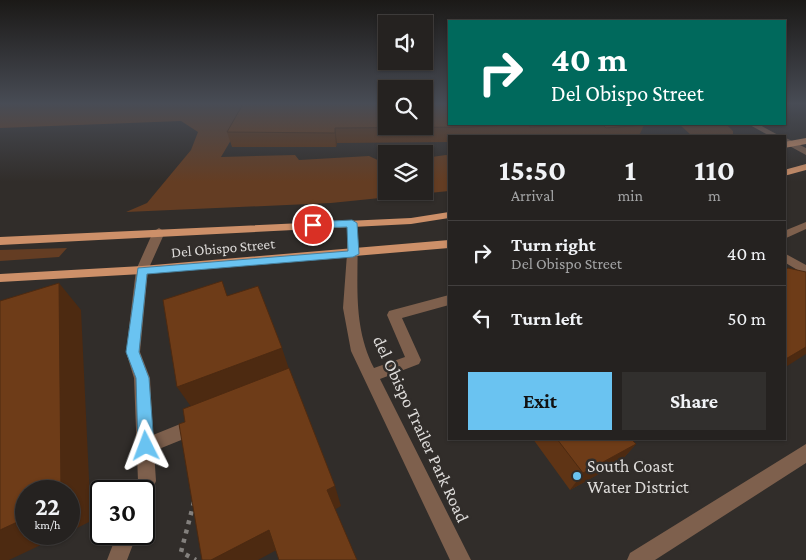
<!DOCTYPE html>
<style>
:root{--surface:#252220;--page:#312f2d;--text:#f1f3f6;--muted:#a3a4a5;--line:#423f3e;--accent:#6ac3f1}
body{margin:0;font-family:"Crimson Pro",serif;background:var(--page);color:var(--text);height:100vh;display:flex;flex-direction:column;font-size:19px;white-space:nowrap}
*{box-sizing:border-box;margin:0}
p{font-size:16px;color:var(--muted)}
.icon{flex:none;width:28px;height:28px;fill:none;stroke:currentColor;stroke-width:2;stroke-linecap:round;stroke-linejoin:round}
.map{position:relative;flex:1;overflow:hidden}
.sheet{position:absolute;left:448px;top:135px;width:338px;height:305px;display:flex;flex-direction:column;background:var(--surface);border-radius:0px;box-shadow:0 1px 4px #0004,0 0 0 1px var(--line)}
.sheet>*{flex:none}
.guide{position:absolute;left:448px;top:20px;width:338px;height:105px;border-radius:0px;box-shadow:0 1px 4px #0004,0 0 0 1px var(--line);background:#00695c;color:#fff;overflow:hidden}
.controls{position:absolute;left:378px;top:15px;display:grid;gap:10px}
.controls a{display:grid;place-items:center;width:55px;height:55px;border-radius:0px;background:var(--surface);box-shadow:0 1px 4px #0004,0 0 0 1px var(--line);font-size:25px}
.speed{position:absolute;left:15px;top:480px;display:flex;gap:10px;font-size:25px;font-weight:700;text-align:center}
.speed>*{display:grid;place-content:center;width:65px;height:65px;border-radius:50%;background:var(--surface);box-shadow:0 1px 4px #0004,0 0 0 1px var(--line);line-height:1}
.speed small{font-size:12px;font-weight:400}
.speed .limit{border:2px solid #111;border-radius:8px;background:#fff;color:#111}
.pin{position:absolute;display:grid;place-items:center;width:42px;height:42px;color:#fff;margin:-21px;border:2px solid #fff;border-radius:50%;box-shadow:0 1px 5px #0007}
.me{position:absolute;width:55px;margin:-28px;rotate:357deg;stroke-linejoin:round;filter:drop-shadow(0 0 4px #0008)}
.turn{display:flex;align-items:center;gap:18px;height:105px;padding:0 20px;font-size:22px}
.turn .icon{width:65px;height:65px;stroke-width:2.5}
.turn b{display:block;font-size:35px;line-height:42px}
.eta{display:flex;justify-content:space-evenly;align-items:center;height:85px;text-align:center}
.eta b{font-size:30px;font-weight:700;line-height:35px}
.button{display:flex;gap:10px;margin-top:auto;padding:10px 20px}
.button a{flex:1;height:58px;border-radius:0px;background:var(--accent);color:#111;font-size:20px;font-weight:700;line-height:58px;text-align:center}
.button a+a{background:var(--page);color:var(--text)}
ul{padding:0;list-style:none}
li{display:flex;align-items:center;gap:15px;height:65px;padding:0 20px;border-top:1px solid var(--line)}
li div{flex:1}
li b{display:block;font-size:19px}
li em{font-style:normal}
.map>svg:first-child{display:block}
</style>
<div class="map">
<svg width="806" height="560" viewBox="0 0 806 560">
<rect width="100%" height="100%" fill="#312d2a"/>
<path fill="#643d23" d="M0,104H267L247,113L221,157L295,155L299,160L369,156L382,162H386V191H424V158L446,155L449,156V191L331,203L126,212L147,203L191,150L198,132L181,121L0,128Z
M679,124H726L733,131V136H692Z
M67,248L59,257L0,261V250Z"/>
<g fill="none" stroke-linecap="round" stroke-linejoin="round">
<path stroke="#83807d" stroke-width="4.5" stroke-dasharray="4 5.5" stroke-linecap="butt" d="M194,502L181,552L196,560"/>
<path fill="#7e604d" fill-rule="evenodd" d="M352,220L357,223C360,274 350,321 374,368L405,357L387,315L389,311L449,295V305L402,318L421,360L419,364L380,379L471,560H450L351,351L343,308L347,254V223Z
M806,222V229L784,239V231Z
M159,228L165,232L148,270L146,273H138L136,270L153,232Z
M784,253L806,265V275L784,262Z
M806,444V463L655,560H627L630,553Z"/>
<path fill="#7e604d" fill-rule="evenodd" d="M748,124H758L780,136H770Z
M784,137L806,148V155L784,143Z
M142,266L148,270L140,352L150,378L153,435L195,418L201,420L203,426L201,432L154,451L156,481L149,497L144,500V491H134L138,481L134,378L126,352L136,270Z
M117,534H137L127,560H107Z"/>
<path fill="#cd9069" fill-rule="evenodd" d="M806,138V144L784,148V142Z
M806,164V170L784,176V170Z
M449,212V218L411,224L0,245V237L411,218Z
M449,240V248L142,274L0,282V274L142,266Z"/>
</g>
<path fill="#5f3415" d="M424,104L643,124L644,125L639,136H449V142L337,143L336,147H232L227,132Z
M533,439H631L636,444L620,462L570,490Z"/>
<path fill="#4d2a11" d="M335,128L337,143L336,147L335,133Z
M59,283L81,310L91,521L69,532V491H61Z
M806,347V354L784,368V360Z
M282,348L292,378L197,415L177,387Z
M636,444L620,462L570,490L583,473Z
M335,486L341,506L334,510L327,490Z
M26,518V534H64L9,560H0V530Z
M269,530L282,547L258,560H211Z"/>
<path fill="#6e3c18" stroke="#4d2a11" d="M243,104H386V126H424V104H449V124H601L530,127L528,124L469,127L335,128V133L227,132Z
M602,124H643L644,125L606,128Z
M788,268L806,272V347L784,360V270Z
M222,281L227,296L258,286L282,348L177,387L163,300Z
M59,283L61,491H26V518L0,530V301Z
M289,368L335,486L327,490L357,560H279L269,530L211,560H202L179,424L185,422L183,409Z
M557,439H631L636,444L583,473Z"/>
<linearGradient id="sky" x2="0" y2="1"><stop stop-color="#1b1917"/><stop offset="0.57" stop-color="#484c55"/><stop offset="1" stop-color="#484c55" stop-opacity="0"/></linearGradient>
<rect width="806" height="182" fill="url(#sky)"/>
<path fill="#6ac3f1" stroke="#457f9d" d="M352,220L357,223L359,254L353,257L147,274L139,352L149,378L154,446L151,451L146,454L140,451L138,446L136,378L126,352L138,268L348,251L347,227L313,228L308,225L313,222Z"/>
<circle fill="#6ac3f1" stroke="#312d2a" stroke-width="2" cx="577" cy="476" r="5"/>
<g text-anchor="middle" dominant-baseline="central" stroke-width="5" stroke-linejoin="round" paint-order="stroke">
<g font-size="15" fill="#dcdad8" stroke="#312d2a">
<text transform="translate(223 248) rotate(-5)">Del Obispo Street</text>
</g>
<g font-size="18" fill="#dcdad8" stroke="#312d2a">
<text transform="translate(421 429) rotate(65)">del Obispo Trailer Park Road</text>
</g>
<g font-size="18" fill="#dcdad8" stroke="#312d2a" text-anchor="start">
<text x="587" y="466">South Coast<tspan x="587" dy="21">Water District</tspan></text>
</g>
</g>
</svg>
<div class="controls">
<a><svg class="icon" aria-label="sound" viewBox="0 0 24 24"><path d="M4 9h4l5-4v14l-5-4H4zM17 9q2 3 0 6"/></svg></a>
<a><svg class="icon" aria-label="search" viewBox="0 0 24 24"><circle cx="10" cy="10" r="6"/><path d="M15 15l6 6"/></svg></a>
<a><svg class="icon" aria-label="layers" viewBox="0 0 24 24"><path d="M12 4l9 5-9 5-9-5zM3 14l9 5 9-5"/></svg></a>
</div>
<div class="speed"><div>22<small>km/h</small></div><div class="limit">30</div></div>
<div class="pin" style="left:313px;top:225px;background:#d93025"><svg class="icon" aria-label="arrive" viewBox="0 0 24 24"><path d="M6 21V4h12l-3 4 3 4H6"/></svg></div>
<svg class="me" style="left:146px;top:446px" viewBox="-20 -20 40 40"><path d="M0-17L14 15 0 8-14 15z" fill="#6ac3f1" stroke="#fff" stroke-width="4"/></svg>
<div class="guide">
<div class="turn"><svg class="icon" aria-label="right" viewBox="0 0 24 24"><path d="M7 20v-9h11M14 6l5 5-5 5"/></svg><div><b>40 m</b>Del Obispo Street</div></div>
</div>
<section class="sheet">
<div class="eta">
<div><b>15:50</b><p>Arrival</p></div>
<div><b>1</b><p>min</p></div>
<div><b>110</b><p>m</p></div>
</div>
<ul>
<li><svg class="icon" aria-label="right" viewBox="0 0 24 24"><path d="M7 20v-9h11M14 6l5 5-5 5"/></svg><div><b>Turn right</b><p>Del Obispo Street</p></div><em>40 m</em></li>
<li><svg class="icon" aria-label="left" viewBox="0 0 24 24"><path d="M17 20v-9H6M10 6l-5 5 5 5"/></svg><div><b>Turn left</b></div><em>50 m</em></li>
</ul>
<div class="button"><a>Exit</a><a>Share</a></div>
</section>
</div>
